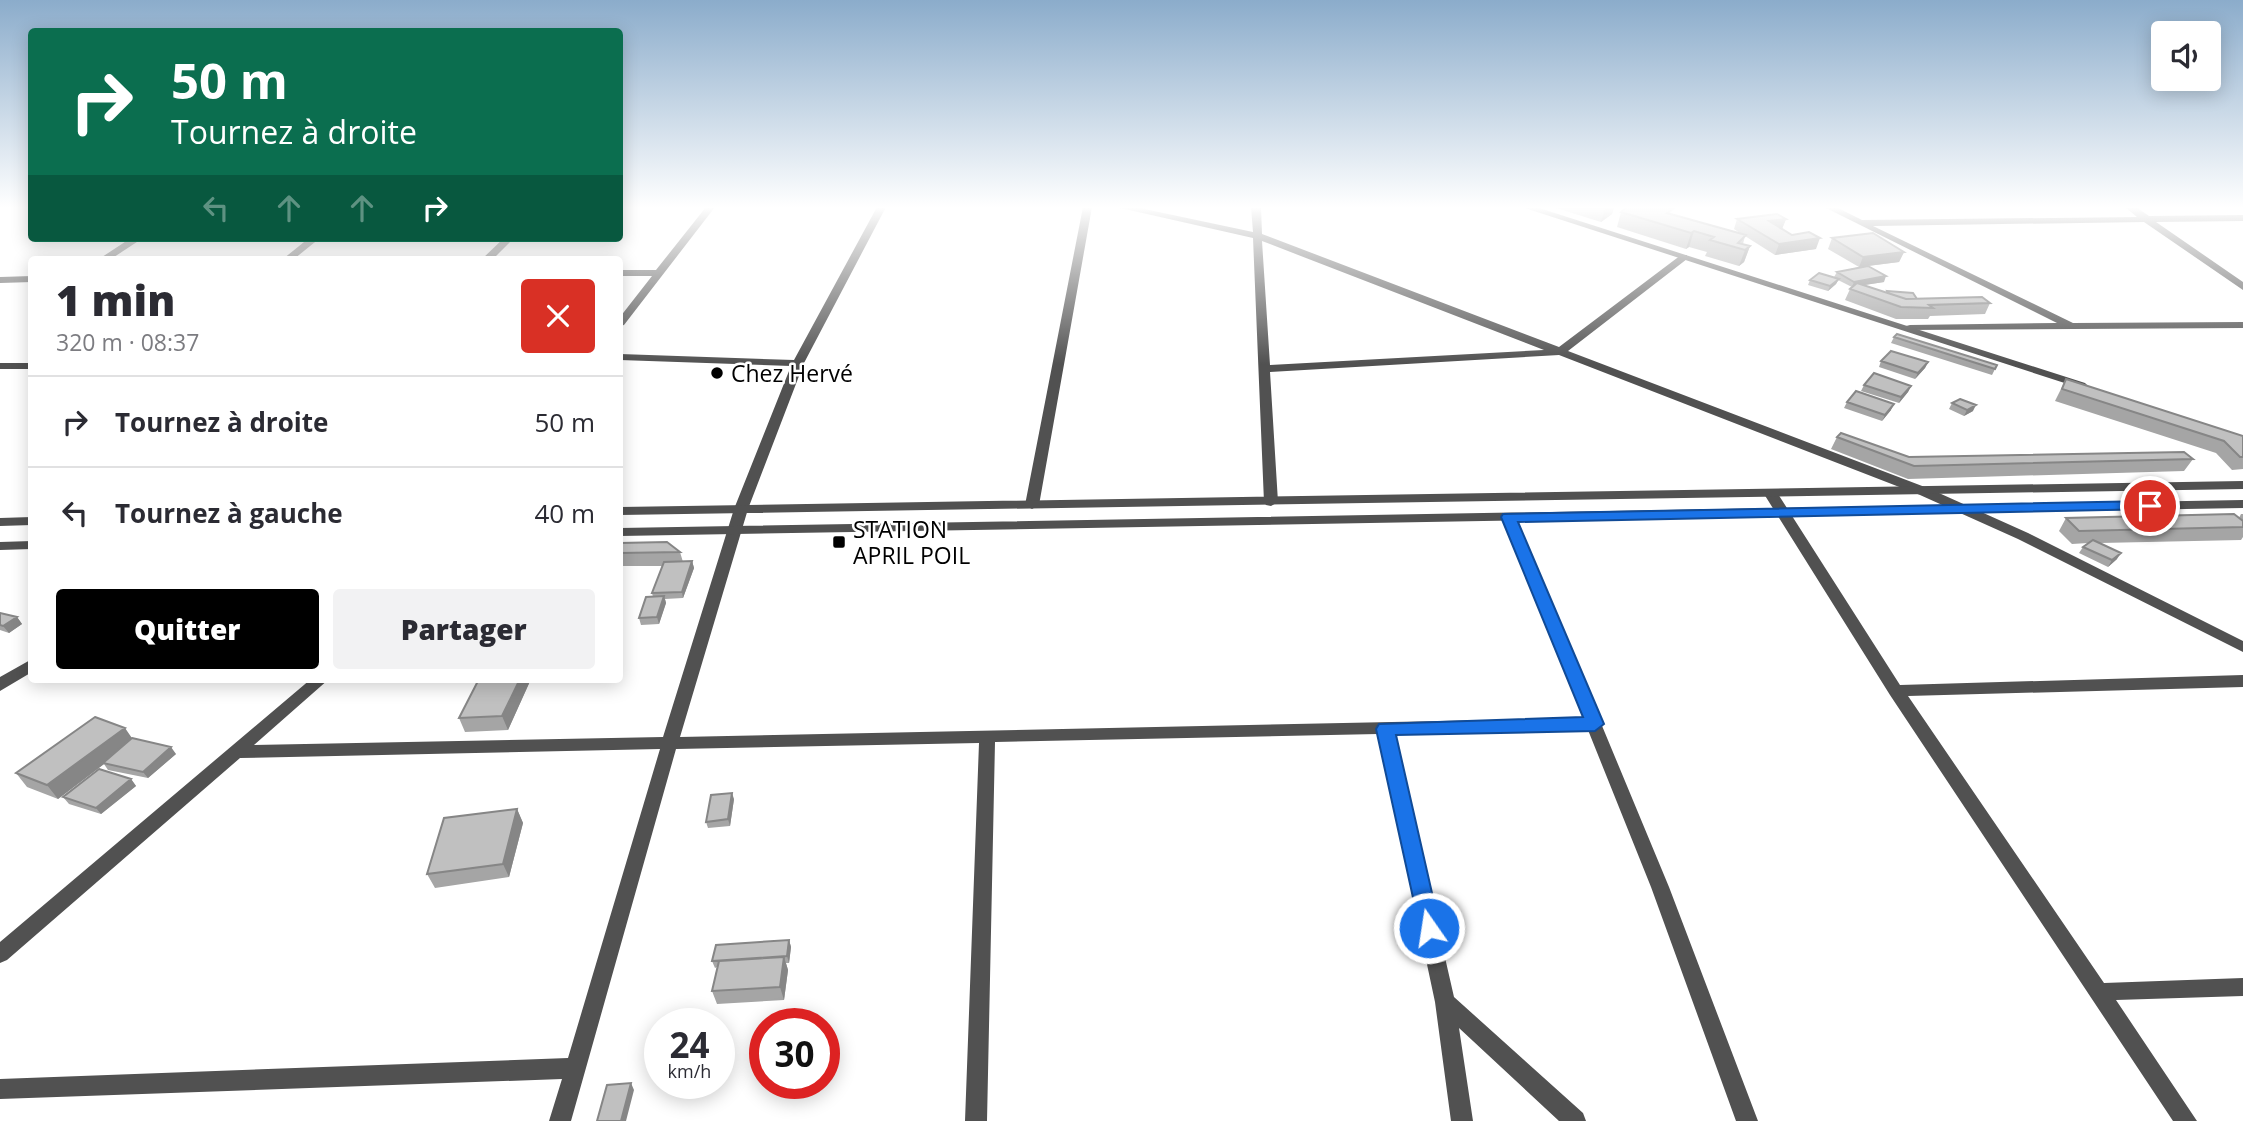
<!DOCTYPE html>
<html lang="fr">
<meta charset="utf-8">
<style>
:root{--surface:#fff;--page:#f2f2f3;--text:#2b2b33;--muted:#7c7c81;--line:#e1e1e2;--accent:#000}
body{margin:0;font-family:"Open Sans",sans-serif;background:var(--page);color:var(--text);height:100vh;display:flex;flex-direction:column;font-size:26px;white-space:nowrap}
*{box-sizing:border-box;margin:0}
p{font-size:23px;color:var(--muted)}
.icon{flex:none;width:38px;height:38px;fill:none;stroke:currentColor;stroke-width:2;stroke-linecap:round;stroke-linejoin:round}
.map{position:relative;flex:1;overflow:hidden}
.drawer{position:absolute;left:28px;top:256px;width:595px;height:427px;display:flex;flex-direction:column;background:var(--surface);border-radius:7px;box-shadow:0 4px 18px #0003}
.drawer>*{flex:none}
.guide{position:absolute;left:28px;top:28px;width:595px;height:214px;border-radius:7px;box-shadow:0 4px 18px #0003;background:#0b6e4f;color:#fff;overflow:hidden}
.buttons{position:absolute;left:2151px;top:21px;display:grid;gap:14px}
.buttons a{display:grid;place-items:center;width:70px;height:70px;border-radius:7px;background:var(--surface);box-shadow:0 4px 18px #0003;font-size:35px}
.speed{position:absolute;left:644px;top:1008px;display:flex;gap:14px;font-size:35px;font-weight:700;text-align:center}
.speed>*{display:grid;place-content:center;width:91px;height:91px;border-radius:50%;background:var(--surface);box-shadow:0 4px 18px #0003;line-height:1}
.speed small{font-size:18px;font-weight:400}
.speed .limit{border:10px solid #d22;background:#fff;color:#111}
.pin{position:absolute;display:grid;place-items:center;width:60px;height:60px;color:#fff;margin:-30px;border:4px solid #fff;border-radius:50%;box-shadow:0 2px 7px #0007}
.me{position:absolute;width:77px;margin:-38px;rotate:347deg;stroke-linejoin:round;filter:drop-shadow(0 0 5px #0008)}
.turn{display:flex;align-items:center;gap:24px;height:147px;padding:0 28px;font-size:32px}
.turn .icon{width:91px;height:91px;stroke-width:2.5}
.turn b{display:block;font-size:49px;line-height:60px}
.lanes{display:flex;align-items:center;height:66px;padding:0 28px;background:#0003;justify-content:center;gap:35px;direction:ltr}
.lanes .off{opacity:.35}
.round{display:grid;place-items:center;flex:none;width:74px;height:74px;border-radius:7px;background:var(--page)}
.headline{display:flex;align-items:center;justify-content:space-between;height:119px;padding:0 28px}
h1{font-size:42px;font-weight:800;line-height:52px}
.action{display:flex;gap:14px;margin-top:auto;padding:14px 28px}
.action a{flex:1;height:80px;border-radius:7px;background:var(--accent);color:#fff;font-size:28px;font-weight:800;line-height:80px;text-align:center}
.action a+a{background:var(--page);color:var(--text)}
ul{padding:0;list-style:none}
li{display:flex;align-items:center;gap:21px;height:91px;padding:0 28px;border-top:2px solid var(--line)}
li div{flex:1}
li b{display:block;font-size:26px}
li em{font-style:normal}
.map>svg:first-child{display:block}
</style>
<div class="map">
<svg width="2243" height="1121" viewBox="0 0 2243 1121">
<rect width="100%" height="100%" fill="#fff"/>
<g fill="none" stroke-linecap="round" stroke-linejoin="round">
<path fill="#515151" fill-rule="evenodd" d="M706,207H715L624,325L620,326V317L652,276H620V270H656Z
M877,207H886L804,363L748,509L680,737L1583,718L1502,517L1504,514H1514L1669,887L1758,1121H1736L1651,887L1588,730L1394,734L1454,997L1583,1113L1586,1121H1559L1459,1028L1473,1121H1451L1435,1002L1378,734L995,742L987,1121H965L979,743L676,749L571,1121H549L562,1079L0,1099V1079L568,1058L660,749L240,758L7,960L0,963V942L311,679H329L254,745L663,737L734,509L791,366L620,360V354L794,360Z
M1083,207H1092L1039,505L1032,509L1025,505Z
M1116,207H1135L1253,232L1251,207H1261L1262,234L1559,347L1681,255H1687V259L1568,351L1930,489L2028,533L2243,641V652L2018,539L1920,495L1559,355L1270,372L1278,502L1271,506L1266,505L1264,502L1253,238ZM1262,241L1544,350L1270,365Z
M1824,207H1836L1862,220L2137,217L2125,207H2136L2149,216L2243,215V221L2156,222L2243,282V290L2144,222L1873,226L2073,323L2243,322V328L1906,330V326L1910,325L2057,323Z
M131,238H143L111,259H99Z
M309,238H320L294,259H283Z
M504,238H514L493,259H482Z
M32,276V282L0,283V277Z
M0,363H32V369H0Z
M1771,490L1778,494L1900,685L2243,675V687L1908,696L2104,983L2243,978V996L2116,1000L2197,1121H2173L1890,695L1764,494Z
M32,659V672L0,691V677Z"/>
<path fill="#515151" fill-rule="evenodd" d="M1522,207H1536L2085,383L2087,385L2085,387H2077Z
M2243,481V489L620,515V507Z
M2243,500V508L620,536V528Z
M32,517V525L0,526V518Z
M32,541V549L0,550V542Z"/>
</g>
<path fill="#a5a5a5" d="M1553,207H1614L1612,214L1601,222Z
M1621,212L1672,214L1743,235L1734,229L1737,219H1786L1782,229L1816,249L1775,255L1745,236L1743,244L1750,246L1744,262L1739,266L1705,256L1707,252L1689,247L1686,249L1617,227Z
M1832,238L1904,252L1899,262L1868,266L1884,282L1864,285L1886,293L1887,291L1917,299L1990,303L1985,314L1930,316L1928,319H1896L1845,300L1850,289L1852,287L1838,280L1836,284L1828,291L1808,285L1810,280L1834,277L1837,272L1859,267L1828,249Z
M1894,337L1997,365L1992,375L1891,343Z
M1881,361L1928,362L1925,368L1915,379L1879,367Z
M2066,379L2243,436V469L2232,470L2216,453L2055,401Z
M1864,385L1911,386L1908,392L1899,403L1861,391Z
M1847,402L1891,410L1882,421L1844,408Z
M1952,403L1973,411L1964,416L1949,409Z
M1837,437L1909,457L2193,459L2184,471L1908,479L1831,449Z
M2241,514H2243V537L2241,540L2100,543L2117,559L2108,567L2079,553L2083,547L2088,543L2072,544L2059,531L2066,518H2239Z
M620,543L680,552L683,562L692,561L694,568L683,598L665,599L666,603L659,624L641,625L639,618L653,597L652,593L662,566H620Z
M0,613L17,617L22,624L9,633L0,630Z
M531,679L508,730L465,732L459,718Z
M132,739L176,754L148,778L108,770L104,764L58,799L27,787L16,773Z
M131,779L136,786L101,814L69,804L63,797Z
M734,799L730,826L708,828L706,822Z
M517,809L523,823L509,877L435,888L427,874Z
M789,940L791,947L789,963H786L788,970L784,1000L717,1004L712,991L717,967L715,968L712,961Z"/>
<path fill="#868686" d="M1605,207H1614L1612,214L1601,222Z
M1786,219L1782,229L1769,221Z
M1694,231L1689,247L1686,249L1691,233Z
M1820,238L1816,249L1775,255L1779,244Z
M1750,246L1744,262L1739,266L1745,250Z
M1904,252L1899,262L1859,267L1863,257Z
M1886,276L1884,282L1852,287L1854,282Z
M1839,279L1836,284L1828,291L1830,286Z
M1928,362L1925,368L1915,379L1918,373Z
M1911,386L1908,392L1899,403L1901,397Z
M1894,404L1891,410L1882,421L1885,415Z
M1976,405L1973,411L1964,416L1967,410Z
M2121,553L2117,559L2108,567L2112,560Z
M692,561L694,568L683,598L682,592Z
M664,596L666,603L659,624L657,617Z
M17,617L22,624L9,633L3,626Z
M520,679H531L508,730L502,716Z
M125,728L134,741L103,763L104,764L58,799L47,785Z
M171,747L176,754L148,778L143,772Z
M131,779L136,786L101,814L96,808Z
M732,793L734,799L730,826L728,819Z
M517,809L523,823L509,877L503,864Z
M789,940L791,947L789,963L787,956Z
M784,957L788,970L784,1000L780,987Z
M631,1083L634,1090L626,1121H621Z"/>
<path fill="#c0c0c0" stroke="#868686" stroke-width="2" d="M1627,207H1668L1673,209L1667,213L1746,235L1738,243L1750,246L1745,250L1710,240L1714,237L1694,231L1691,233L1621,212Z
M1777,214L1786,219L1769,221L1792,235L1809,232L1820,238L1779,244L1737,219Z
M1873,233L1904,252L1863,257L1832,238Z
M1868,266L1886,276L1854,282L1837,272Z
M1819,273L1839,279L1830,286L1810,280Z
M1857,283L1906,299L1982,297L1990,303L1929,305L1933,308L1901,307L1850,289Z
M1887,291L1913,293L1917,299H1906L1888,293Z
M1897,334L1997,365L1995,369L1894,337Z
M1891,351L1928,362L1918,373L1881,361Z
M1874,373L1911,386L1901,397L1864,385Z
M2066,379L2243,436V457H2240L2224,441L2062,389Z
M1856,391L1894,404L1885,415L1847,402Z
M1960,399L1976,405L1967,410L1952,403Z
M1841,433L1909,457L2184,452L2193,459L1914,466L1837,437Z
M2234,514L2243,521V527L2079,531L2066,518Z
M2093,540L2121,553L2112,560L2083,547Z
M667,542L680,552L620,553V543Z
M692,561L682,592L652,593L664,562Z
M664,596L657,617L639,618L646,597Z
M0,613L17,617L3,626L0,625Z
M479,679H520L502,716L459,718Z
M95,717L125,728L47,785L16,773Z
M132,738L171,747L143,772L103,763Z
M99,769L131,779L96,808L63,797Z
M732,793L728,819L706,822L711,795Z
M517,809L503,864L427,874L444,818Z
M789,940L787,956L712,961L716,945Z
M784,957L780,987L712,991L719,961Z
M631,1083L621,1121H597L607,1085Z"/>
<linearGradient id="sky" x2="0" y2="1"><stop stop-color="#8baccb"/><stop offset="0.57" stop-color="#fff"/><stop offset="1" stop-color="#fff" stop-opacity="0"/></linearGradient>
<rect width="2243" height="364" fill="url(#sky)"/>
<path fill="#1a73e8" stroke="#114b97" stroke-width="2" d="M2150,501L2157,506L2155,509L1518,522L1604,724L1595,731L1396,735L1440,928L1437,934L1429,937L1421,934L1376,729L1379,724L1583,717L1501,517L1503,514Z"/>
<g fill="#000" stroke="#fff" stroke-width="2.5">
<circle cx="717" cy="373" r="7"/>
<rect x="832" y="535" width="14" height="14" rx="3.5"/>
</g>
<g text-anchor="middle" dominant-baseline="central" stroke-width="5" stroke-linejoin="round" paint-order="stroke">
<g font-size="23" fill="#000" stroke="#fff" text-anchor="start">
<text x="731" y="373">Chez Hervé</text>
<text x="853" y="529">STATION<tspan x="853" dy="26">APRIL POIL</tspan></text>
</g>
</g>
</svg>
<div class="buttons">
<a><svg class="icon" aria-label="sound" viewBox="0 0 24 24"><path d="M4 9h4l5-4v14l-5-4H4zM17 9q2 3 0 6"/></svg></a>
</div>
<div class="speed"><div>24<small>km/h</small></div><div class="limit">30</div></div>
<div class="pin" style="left:2150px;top:506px;background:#d93025"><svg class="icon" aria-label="arrive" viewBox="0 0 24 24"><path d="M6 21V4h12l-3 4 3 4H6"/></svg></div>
<svg class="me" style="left:1429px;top:928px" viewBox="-20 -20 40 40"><circle r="17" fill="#1a73e8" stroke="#fff" stroke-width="3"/><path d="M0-11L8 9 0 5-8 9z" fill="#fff"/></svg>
<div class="guide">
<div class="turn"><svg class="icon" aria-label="right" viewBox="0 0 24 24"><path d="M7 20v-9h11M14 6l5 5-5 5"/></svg><div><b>50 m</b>Tournez à droite</div></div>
<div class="lanes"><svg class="icon off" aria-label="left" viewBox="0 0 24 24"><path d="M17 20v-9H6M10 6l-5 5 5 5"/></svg><svg class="icon off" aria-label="ahead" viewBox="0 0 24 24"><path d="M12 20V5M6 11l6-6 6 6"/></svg><svg class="icon off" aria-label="ahead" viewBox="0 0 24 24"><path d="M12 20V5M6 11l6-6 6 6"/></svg><svg class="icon" aria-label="right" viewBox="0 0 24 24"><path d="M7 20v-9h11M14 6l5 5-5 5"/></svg></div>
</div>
<section class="drawer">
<div class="headline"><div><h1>1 min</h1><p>320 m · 08:37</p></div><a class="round" style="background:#d93025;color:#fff"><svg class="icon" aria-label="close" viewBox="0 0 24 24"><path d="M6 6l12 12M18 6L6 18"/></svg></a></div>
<ul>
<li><svg class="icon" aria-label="right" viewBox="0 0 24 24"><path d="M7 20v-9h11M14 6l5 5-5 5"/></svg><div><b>Tournez à droite</b></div><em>50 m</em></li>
<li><svg class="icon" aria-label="left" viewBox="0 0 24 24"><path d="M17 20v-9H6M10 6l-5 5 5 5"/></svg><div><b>Tournez à gauche</b></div><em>40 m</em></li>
</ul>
<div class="action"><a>Quitter</a><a>Partager</a></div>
</section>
</div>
